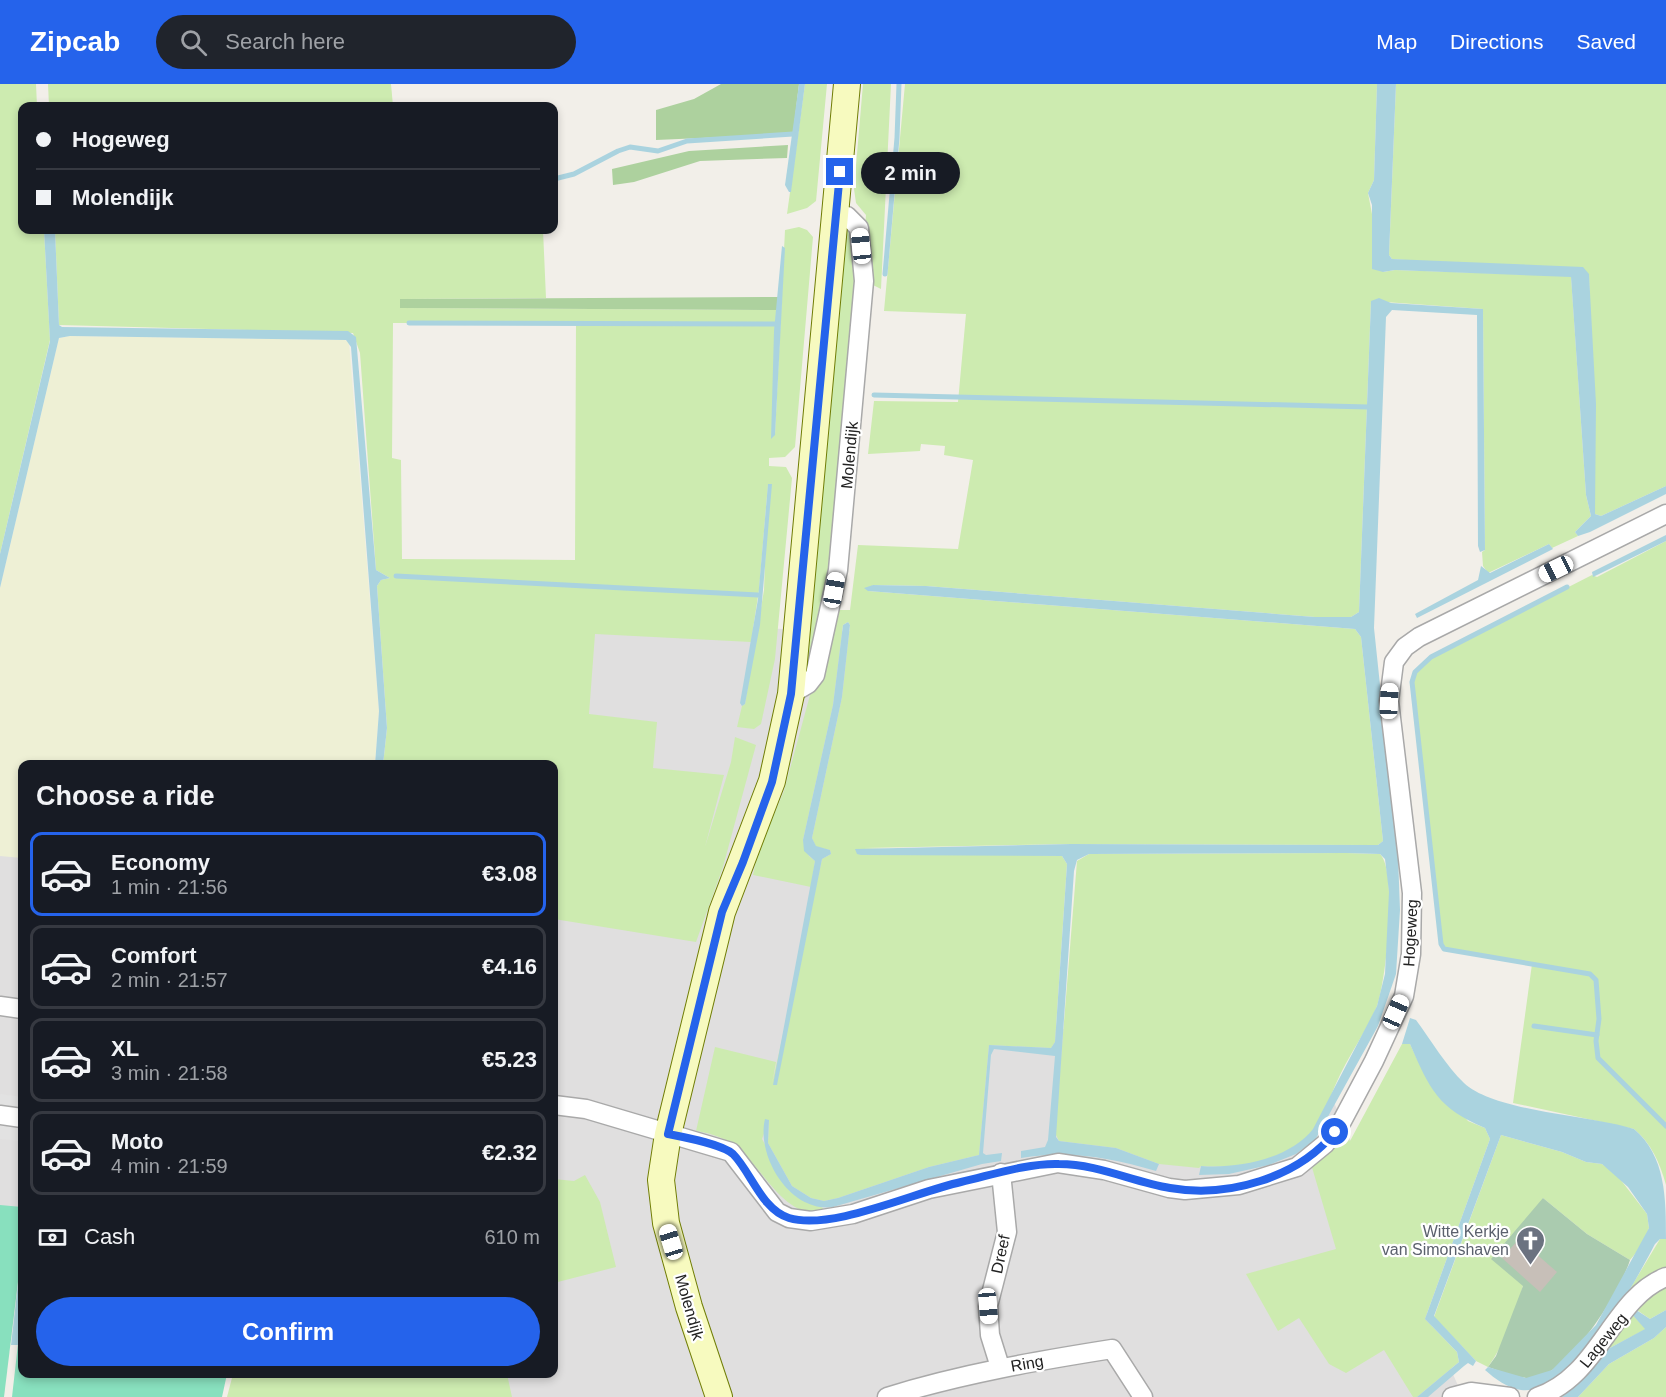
<!DOCTYPE html>
<meta charset="utf-8">
<style>
:root{--surface:#171b24;--page:#20242c;--text:#f1f3f6;--muted:#9ea1a6;--line:#363941;--accent:#2563eb}
body{margin:0;font-family:Arial,sans-serif;background:var(--page);color:var(--text);height:100vh;display:flex;flex-direction:column;font-size:22px;white-space:nowrap}
*{box-sizing:border-box;margin:0}
p{font-size:20px;color:var(--muted)}
.icon{flex:none;width:33px;height:33px;fill:none;stroke:currentColor;stroke-width:2;stroke-linecap:round;stroke-linejoin:round}
.map{position:relative;flex:1;overflow:hidden}
.sheet{position:absolute;left:18px;top:676px;width:540px;height:618px;display:flex;flex-direction:column;background:var(--surface);border-radius:12px;box-shadow:0 3px 9px #0003}
.sheet>*{flex:none}
.hud{position:absolute;left:18px;top:18px;width:540px;height:132px;border-radius:12px;box-shadow:0 3px 9px #0003;display:grid;align-content:center;height:132px;padding:0 18px;background:var(--surface)}
.end{position:absolute;width:27px;height:27px;margin:-14px;border:8px solid #2563eb;background:#fff;box-shadow:0 0 0 3px #fff}
.from{border-radius:50%}
.bubble{position:absolute;height:42px;border-radius:21px;background:var(--surface);box-shadow:0 3px 9px #0003;font-size:20px;font-weight:700;line-height:42px;text-align:center}
.car{position:absolute;width:18px;height:36px;margin:-18px -9px;border-radius:8px;box-shadow:0 0 4px 2px #0007;background:linear-gradient(#fff 24%,#345 0 40%,#fff 0 76%,#345 0 86%,#fff 0)}
.hud b{display:flex;align-items:center;gap:21px;height:57px;font-size:22px}
.hud b+b{border-top:2px solid var(--line)}
.hud i{width:15px;height:15px;background:var(--text)}
ul{padding:0;list-style:none}
li{display:flex;align-items:center;gap:18px;height:84px;margin:0 12px 9px;padding:0 6px;border:3px solid var(--line);border-radius:12px}
li div{flex:1}
li b{display:block;font-size:22px}
li em{font-style:normal;font-weight:700}
li.active{border-color:var(--accent)}
li>.icon{width:54px;height:54px;stroke-width:1.5}
h2{padding:0 18px;font-size:27px;line-height:72px}
.pay{display:flex;align-items:center;gap:15px;height:66px;padding:0 18px;font-size:22px}
.pay p{margin-inline-start:auto}
.primary-button{display:flex;gap:12px;margin-top:auto;padding:12px 18px}
.primary-button a{flex:1;height:69px;border-radius:36px;background:var(--accent);color:#fff;font-size:24px;font-weight:700;line-height:69px;text-align:center}
header{display:flex;align-items:center;gap:36px;box-sizing:border-box;height:84px;padding:0 30px;background:var(--accent);color:#fff}
header strong{font-size:28px}
nav{display:flex;gap:33px;margin-inline-start:auto;font-size:21px}
.search{width:420px;height:54px;background:var(--page);display:flex;align-items:center;gap:15px;box-sizing:border-box;padding:0 21px;border-radius:33px;color:var(--muted);font-size:22px}
.map>svg:first-child{display:block}
.residential{fill:#e0dfdf}
.farmland{fill:#eef0d5}
.grass{fill:#cdebb0;fill-rule:evenodd}
.forest{fill:#add19e}
.cemetery{fill:#aacbaf}
.pitch{fill:#88e0be}
.parking{fill:#e2e2e2}
.water{fill:#aad3df}
.lines{fill:none;stroke-linecap:round;stroke-linejoin:round}
.stream{stroke:#aad3df;stroke-width:5}
.building{fill:#c7bfb8}
.street-casing{stroke:#a9a9a9;stroke-width:21}
.secondary-casing{stroke:#707d05;stroke-width:28}
.street{stroke:#fff;stroke-width:18}
.secondary{stroke:#f7fabf;stroke-width:26}
.route{stroke:#2563eb;stroke-width:8}
.labels{text-anchor:middle;stroke-width:4.5;stroke-linejoin:round;paint-order:stroke}
.street-label{font-size:16px;fill:#222;stroke:#fff}
.worship-label{font-size:16px;fill:#5b616d;stroke:#fff;text-anchor:end}
</style>
<header>
<strong>Zipcab</strong>
<div class="search"><svg class="icon" aria-label="search" viewBox="0 0 24 24"><circle cx="10" cy="10" r="6"/><path d="M15 15l6 6"/></svg>Search here</div>
<nav><a>Map</a><a>Directions</a><a>Saved</a></nav>
</header>
<div class="map">
<svg width="1666" height="1313" viewBox="0 0 1666 1313">
<rect width="100%" height="100%" fill="#f2efe9"/>
<g class="residential">
<path d="M580 538 901 549 787 1058 969 943 1304 950 1463 1313H465L461 1290H554V824Z"/>
<path d="M0 762 22 764V1128L0 1125Z"/>
</g>
<path class="farmland" d="M70 252 345 256 349 258 379 627 375 681H22V774L0 772V504L59 254Z"/>
<g class="grass">
<path d="M0 0H36L37 22H22V146H44L50 256 0 470Z"/>
<path d="M48 0H391L393 22H49Z"/>
<path d="M805 0H827L816 117 807 124 787 130Z"/>
<path d="M863 0H891L881 205 867 198 864 154 866 131 856 119 854 105Z"/>
<path d="M905 0H1377L1374 96 1368 109 1383 188 1395 186 1571 192 1586 411 1591 432 1575 448 1578 452 1552 464 1549 460 1488 489 1483 482 1482 468 1485 466 1483 225 1371 217 1359 528 1351 533H1315L926 502 873 501 868 507 1355 545 1361 553 1383 757 1378 761 1071 760 864 764 1062 772 1067 780 1055 958 1051 964 989 961 979 1071 929 1083 838 1114 824 1117 811 1114 792 1102 768 1059 769 1036 762 1055 793 1109 823 1124V1130C779 1132 763 1080 731 1059 720 1052 708 1049 696 1047L715 963 776 978 772 1000 822 775 831 770 830 766 816 763 812 754 842 613 850 541 848 538 843 541 833 621 803 756 809 772 815 777 811 803 753 791 758 768 784 707 810 611 821 590 836 531 840 526H850L858 461 958 465 973 376 944 371 945 362 921 360 920 367 868 370 874 317 958 318 966 230 884 227Z"/>
<path d="M1396 0H1666V402L1601 432 1595 430 1589 190 1392 175 1389 171Z"/>
<path d="M799 143 807 146 813 153 795 363 785 373 769 374V382L786 383 792 394 775 575 761 640 754 645 737 643 742 622 745 620 764 506 768 400 759 506 751 558 595 550 589 630 657 638 653 684 724 691 705 763 731 678 735 653 756 661 723 783 696 858 554 835V681H383L387 644 377 502 381 496 390 494 376 486 360 269 353 249 59 241 55 146H543L546 214 401 215 400 224 777 226 775 351 785 146ZM393 239H576L575 476 402 475 401 376 392 374Z"/>
<path d="M848 143 852 145 857 168 833 479 810 591 804 589 843 146Z"/>
<path d="M1666 457V1101C1660 1079 1651 1059 1634 1045L1513 1019 1532 880 1444 865 1441 860 1411 606 1415 588 1431 573 1592 491 1597 493Z"/>
<path d="M1346 769 1380 770C1398 788 1386 897 1377 922 1368 944 1353 965 1342 987 1331 1008 1323 1038 1305 1055 1282 1077 1232 1085 1201 1082L1199 1084 1159 1080 1116 1064 1059 1057 1055 1049 1077 777 1089 770Z"/>
<path d="M1406 958 1410 960 1417 975 1468 1037 1485 1044 1490 1055 1425 1235 1457 1268 1459 1278 1417 1313H1413L1384 1266 1346 1289 1329 1280 1299 1234 1278 1247 1246 1190 1336 1165 1311 1080 1339 1049 1350 1057 1402 960Z"/>
<path d="M1501 1051 1562 1068 1586 1078 1602 1080 1617 1091 1647 1130 1649 1144 1640 1164 1630 1176 1587 1150 1543 1114C1531 1167 1520 1238 1488 1283L1476 1277 1434 1233Z"/>
<path d="M585 1091 600 1118 616 1183 554 1199V1095L574 1097Z"/>
<path d="M1660 1155H1666V1188L1625 1213Z"/>
<path d="M1666 1199V1226L1650 1235 1634 1224Z"/>
<path d="M1630 1228 1646 1245 1608 1265 1562 1313H1549Z"/>
<path d="M1666 1243V1313H1578L1609 1280 1654 1254Z"/>
<path d="M233 1290H507L512 1313H227Z"/>
</g>
<g class="forest">
<path d="M721 0H799L793 50 656 56V26L694 15Z"/>
<path d="M788 61 787 74 700 77 634 98 613 101 612 85 689 67Z"/>
<path d="M778 213 777 226 400 224V215Z"/>
</g>
<path class="cemetery" d="M1543 1114 1587 1150 1630 1176C1620 1208 1572 1284 1538 1293 1522 1297 1504 1288 1488 1283L1496 1272 1523 1202 1491 1175Z"/>
<g class="pitch">
<path d="M0 1121 22 1123V1165L4 1313H0Z"/>
<path d="M22 1224V1290H227L222 1313H12Z"/>
</g>
<path class="parking" d="M0 1010 22 1013V1057L0 1055Z"/>
<g class="water">
<path d="M799 0H805L791 108H789L785 101Z"/>
<path d="M1377 0H1396L1389 171 1392 175 1583 183 1589 190 1596 320 1595 430 1601 432 1666 402V410L1590 448 1578 452 1575 448 1591 432 1586 411 1571 193 1395 186 1383 188 1372 185V121L1368 109 1374 96Z"/>
<path d="M44 146H55L59 241 62 243 348 247 356 253 376 486 390 494 381 496 377 502 387 644 383 681H375L379 627 351 263 346 256 70 252 59 254 0 504V470L50 257Z"/>
<path d="M782 162 785 164 775 351 771 355 774 247Z"/>
<path d="M1379 214 1391 219 1483 225 1485 466 1480 468 1478 462 1477 231 1392 226 1386 233 1374 544 1398 772 1400 826 1396 890 1378 942 1315 1056 1296 1070 1269 1081 1229 1090 1199 1091 1201 1082C1237 1085 1290 1075 1313 1045L1377 922 1385 890 1389 808 1385 775 1380 770 1346 769 1089 770 1077 776 1074 787 1056 1053 1059 1057 1116 1064 1159 1080 1156 1087C1108 1073 1070 1066 1021 1074V1067L1045 1063 1048 1056 1055 972 994 965 991 971 983 1069 986 1071 1002 1069 1001 1077 982 1080 833 1123C790 1129 756 1072 765 1035L769 1036 768 1059 792 1102 811 1114 824 1117 838 1114 929 1083 979 1071 989 961 1051 964 1055 958 1067 780 1062 772 861 771 857 770 855 765 1071 760 1378 761 1383 757 1361 553 1355 545 868 507 864 504 873 501 926 502 1315 533H1351L1359 528 1371 217Z"/>
<path d="M768 400H772L760 541 745 620 742 622 740 619 758 515Z"/>
<path d="M1666 451V457L1593 493 1592 488Z"/>
<path d="M1549 460 1553 465 1417 534 1415 530 1478 496 1481 482 1490 489Z"/>
<path d="M848 538 850 541 842 613 812 754 816 762 830 766 831 770 822 775 777 1001H773L815 777 804 767 803 756 833 621 843 541Z"/>
<path d="M1410 934 1416 936C1431 956 1446 982 1464 999 1495 1028 1590 1031 1634 1045 1666 1072 1666 1115 1666 1155H1660L1655 1160C1634 1200 1574 1312 1521 1306 1508 1304 1495 1295 1485 1286L1488 1283 1526 1294 1552 1286 1596 1241 1649 1144 1647 1130 1628 1103 1602 1080 1586 1078 1562 1068 1501 1051 1434 1232 1476 1277 1473 1282 1468 1279 1464 1282 1428 1313H1417L1459 1278 1457 1268 1425 1235 1490 1055 1485 1044C1438 1024 1430 1006 1410 960H1402Z"/>
<path d="M22 1165V1224L18 1261H11Z"/>
<path d="M1633 1224 1650 1235 1666 1226V1243L1654 1254 1609 1280 1578 1313H1562L1608 1265 1645 1245 1630 1228Z"/>
</g>
<g class="lines">
<g class="stream">
<path d="M554 95 574 90 618 67 630 63 658 67 687 57 793 50"/>
<path d="M885 190 897 54 899 0"/>
<path d="M409 239 775 240"/>
<path d="M874 311 1368 323"/>
<path d="M396 492 758 511"/>
<path d="M1567 503 1431 573 1415 588 1412 598 1441 860 1444 865 1590 890 1596 896 1599 935 1596 957 1598 974 1666 1042"/>
<path d="M1534 942 1597 951"/>
</g>
</g>
<path class="building" d="M1519 1155 1557 1188 1540 1208 1502 1174Z"/>
<g class="lines">
<defs>
<g id="street">
<path d="M791 610 808 600 815 591 838 486 864 197 859 144 847 132 836 131"/>
<path d="M0 922 22 925"/>
<path d="M554 1021 586 1025 731 1068 777 1128 789 1134 811 1137 853 1130 929 1105 1058 1079 1104 1086 1169 1104 1185 1106 1239 1101 1297 1083 1325 1060 1341 1039 1374 977 1404 912 1411 870 1412 809 1389 617 1394 578 1405 563 1419 553 1666 430"/>
<path d="M0 1031 22 1034"/>
<path d="M1000 1283 990 1251 988 1222 1007 1148 1001 1089"/>
<path d="M887 1313C961 1290 1036 1277 1112 1265L1143 1313"/>
<path d="M1452 1313 1471 1308 1510 1313"/>
<path d="M1537 1313C1599 1293 1612 1214 1666 1193"/>
</g>
<path id="secondary" d="M719 1313 689 1223 666 1139 661 1096 668 1050 722 828 772 697 791 610 847 0"/>
</defs>
<use href="#street" class="street-casing"/>
<use href="#secondary" class="secondary-casing"/>
<use href="#street" class="street"/>
<use href="#secondary" class="secondary"/>
</g>
<g class="lines">
<path class="route" d="M840 88 791 610 772 698 743 778 722 828 668 1050C683 1053 722 1060 733 1070 751 1088 762 1126 789 1134 832 1147 915 1108 961 1098 992 1091 1027 1079 1059 1080 1098 1080 1133 1098 1170 1104 1228 1114 1298 1094 1335 1048"/>
</g>
<defs>
<symbol id="church-pin" viewBox="-11 -11 22 30"><path d="M0 17L-7.5 6A9.5 9.5 0 1 1 7.5 6Z" fill="#6b7280" stroke="#fff"/><path d="M-1.2-6h2.4v3.5h3.3v2.4h-3.3V6h-2.4V-.1h-3.3v-2.4h3.3Z" fill="#fff"/></symbol>
</defs>
<g fill-rule="evenodd">
<use href="#church-pin" x="1514" y="1140" width="33" height="45"/>
</g>
<g class="labels">
<g class="street-label">
<text transform="translate(849 371) rotate(-85)" y="6">Molendijk</text>
<text transform="translate(1410 849) rotate(-87)" y="6">Hogeweg</text>
<text transform="translate(1000 1170) rotate(-78)" y="6">Dreef</text>
<text transform="translate(690 1223) rotate(74)" y="6">Molendijk</text>
<text transform="translate(1603 1256) rotate(-51)" y="6">Lageweg</text>
<text transform="translate(1027 1279) rotate(-10)" y="6">Ring</text>
</g>
<g class="worship-label">
<text x="1509" y="1153">Witte Kerkje<tspan x="1509" dy="18">van Simonshaven</tspan></text>
</g>
</g>
</svg>
<i class="end from" style="left:1335px;top:1048px"></i>
<i class="end" style="left:840px;top:88px"></i>
<div class="bubble" style="left:861px;top:68px;width:99px">2 min</div>
<i class="car" style="left:861px;top:162px;rotate:354deg"></i>
<i class="car" style="left:1556px;top:485px;rotate:244deg"></i>
<i class="car" style="left:834px;top:506px;rotate:10deg"></i>
<i class="car" style="left:1389px;top:617px;rotate:3deg"></i>
<i class="car" style="left:1396px;top:928px;rotate:24deg"></i>
<i class="car" style="left:671px;top:1158px;rotate:343deg"></i>
<i class="car" style="left:988px;top:1222px;rotate:175deg"></i>
<div class="hud">
<b><i class="from"></i>Hogeweg</b>
<b><i></i>Molendijk</b>
</div>
<section class="sheet">
<h2>Choose a ride</h2>
<ul>
<li class="active"><svg class="icon" aria-label="car" viewBox="0 0 24 24"><path d="M5 17H2v-5l4-1 3-4h7l3 4 3 1v5h-3M9 17h6M6 11h13"/><circle cx="7" cy="17" r="2"/><circle cx="17" cy="17" r="2"/></svg><div><b>Economy</b><p>1 min · 21:56</p></div><em>€3.08</em></li>
<li><svg class="icon" aria-label="car" viewBox="0 0 24 24"><path d="M5 17H2v-5l4-1 3-4h7l3 4 3 1v5h-3M9 17h6M6 11h13"/><circle cx="7" cy="17" r="2"/><circle cx="17" cy="17" r="2"/></svg><div><b>Comfort</b><p>2 min · 21:57</p></div><em>€4.16</em></li>
<li><svg class="icon" aria-label="car" viewBox="0 0 24 24"><path d="M5 17H2v-5l4-1 3-4h7l3 4 3 1v5h-3M9 17h6M6 11h13"/><circle cx="7" cy="17" r="2"/><circle cx="17" cy="17" r="2"/></svg><div><b>XL</b><p>3 min · 21:58</p></div><em>€5.23</em></li>
<li><svg class="icon" aria-label="car" viewBox="0 0 24 24"><path d="M5 17H2v-5l4-1 3-4h7l3 4 3 1v5h-3M9 17h6M6 11h13"/><circle cx="7" cy="17" r="2"/><circle cx="17" cy="17" r="2"/></svg><div><b>Moto</b><p>4 min · 21:59</p></div><em>€2.32</em></li>
</ul>
<div class="pay"><svg class="icon" aria-label="cash" viewBox="0 0 24 24"><path d="M3 7h18v10H3z"/><circle cx="12" cy="12" r="2"/></svg>Cash<p>610 m</p></div>
<div class="primary-button"><a>Confirm</a></div>
</section>
</div>
